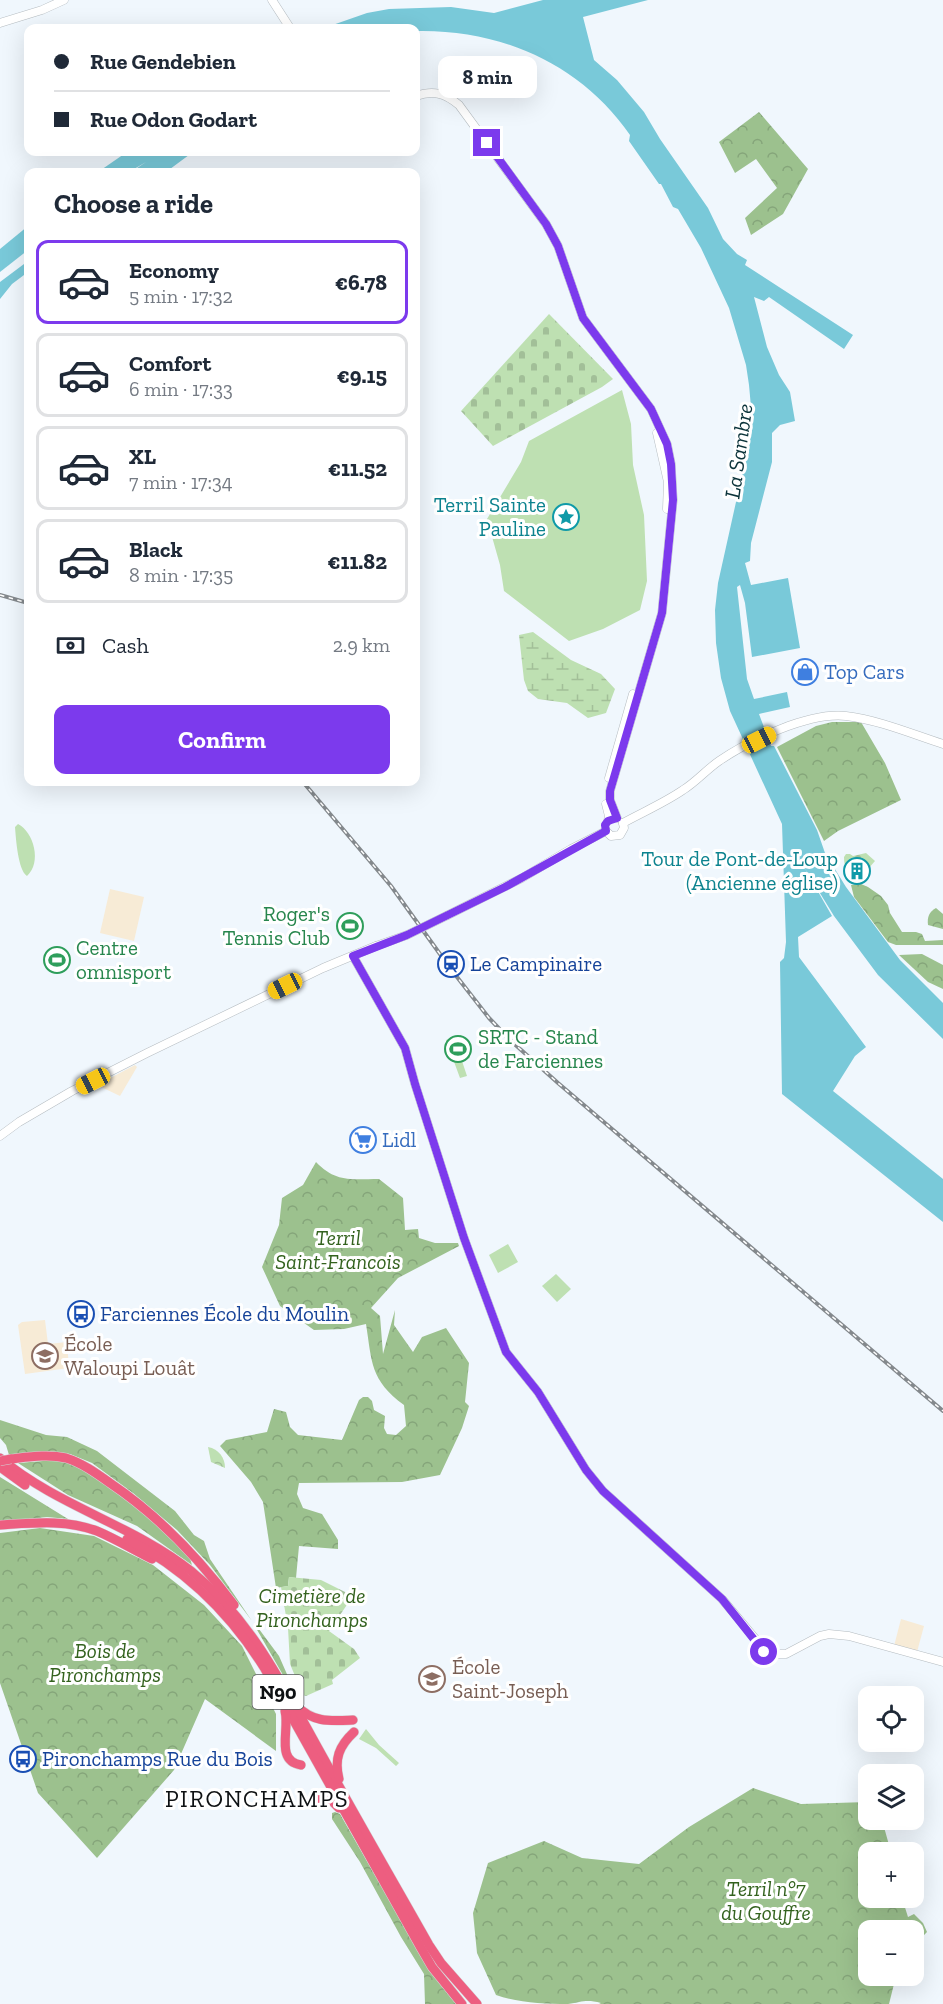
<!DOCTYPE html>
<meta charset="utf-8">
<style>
:root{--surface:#fff;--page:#f6f6f7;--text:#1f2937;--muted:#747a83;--line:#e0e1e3;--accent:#7c3aed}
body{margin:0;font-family:"Zilla Slab",serif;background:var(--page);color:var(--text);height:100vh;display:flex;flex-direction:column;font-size:22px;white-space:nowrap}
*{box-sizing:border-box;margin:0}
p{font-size:20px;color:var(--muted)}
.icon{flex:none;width:33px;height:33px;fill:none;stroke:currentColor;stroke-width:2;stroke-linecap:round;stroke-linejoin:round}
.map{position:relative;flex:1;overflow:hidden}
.drawer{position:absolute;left:24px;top:168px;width:396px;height:618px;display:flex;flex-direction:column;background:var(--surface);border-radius:12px;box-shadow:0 6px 24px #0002}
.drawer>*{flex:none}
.guide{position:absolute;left:24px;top:24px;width:396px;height:132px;border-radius:12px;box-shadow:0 6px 24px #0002;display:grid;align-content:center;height:132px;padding:0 30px;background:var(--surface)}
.tools{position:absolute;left:858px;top:1686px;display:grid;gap:12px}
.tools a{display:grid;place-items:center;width:66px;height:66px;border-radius:12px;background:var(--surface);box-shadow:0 6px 24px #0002;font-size:30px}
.end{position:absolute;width:27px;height:27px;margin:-14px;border:8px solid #7c3aed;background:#fff;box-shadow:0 0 0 3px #fff}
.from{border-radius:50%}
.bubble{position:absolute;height:42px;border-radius:12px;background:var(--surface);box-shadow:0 6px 24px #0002;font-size:20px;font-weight:700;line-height:42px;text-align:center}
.car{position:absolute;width:18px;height:36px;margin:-18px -9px;border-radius:8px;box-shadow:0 0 4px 2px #0007;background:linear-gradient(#f5c518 24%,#345 0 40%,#f5c518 0 76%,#345 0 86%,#f5c518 0)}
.guide b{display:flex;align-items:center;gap:21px;height:57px;font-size:22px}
.guide b+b{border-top:2px solid var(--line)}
.guide i{width:15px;height:15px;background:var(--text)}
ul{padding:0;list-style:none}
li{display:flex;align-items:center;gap:18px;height:84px;margin:0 12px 9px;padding:0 18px;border:3px solid var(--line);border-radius:12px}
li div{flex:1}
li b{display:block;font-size:22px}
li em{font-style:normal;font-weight:700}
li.current{border-color:var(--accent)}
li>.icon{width:54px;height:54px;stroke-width:1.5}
h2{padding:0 30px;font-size:27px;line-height:72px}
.pay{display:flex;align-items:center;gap:15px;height:66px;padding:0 30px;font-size:22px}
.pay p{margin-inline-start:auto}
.cta{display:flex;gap:12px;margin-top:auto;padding:12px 30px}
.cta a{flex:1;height:69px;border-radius:12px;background:var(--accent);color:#fff;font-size:24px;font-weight:700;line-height:69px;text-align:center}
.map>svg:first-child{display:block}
.education{fill:#f7ebd6}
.grass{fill:#bee0b2}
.forest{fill:url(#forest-crowns)}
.wetland{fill:url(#wetland-marsh)}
.cemetery{fill:url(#cemetery-stones)}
.park{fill:url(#park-crowns)}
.water{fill:#79c9d9}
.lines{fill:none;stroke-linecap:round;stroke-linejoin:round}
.secondary-casing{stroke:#b5bcc1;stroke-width:9}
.highway-casing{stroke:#d4d4d5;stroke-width:10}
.secondary{stroke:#fff;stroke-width:8}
.highway{stroke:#ed5e80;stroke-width:9}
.rail-casing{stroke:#84898d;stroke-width:4}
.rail{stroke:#fff;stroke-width:1.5;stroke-dasharray:4.5;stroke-linecap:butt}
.secondary-bridge-casing{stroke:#b5bcc1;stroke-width:9;stroke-linecap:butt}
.highway-bridge-casing{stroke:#d4d4d5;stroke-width:10;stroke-linecap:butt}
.secondary-bridge{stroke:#fff;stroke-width:8}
.highway-bridge{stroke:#ed5e80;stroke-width:9}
.route{stroke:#7c3aed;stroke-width:8}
.labels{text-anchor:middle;stroke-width:6;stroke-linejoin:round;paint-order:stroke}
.shield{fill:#fff;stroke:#56585a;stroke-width:1.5}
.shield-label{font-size:20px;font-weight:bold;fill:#0e1113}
.culture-label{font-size:21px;fill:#0d838f;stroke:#fff;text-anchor:end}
.shop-label{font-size:21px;fill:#366cbe;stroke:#fff;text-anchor:start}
.leisure-label{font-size:21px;fill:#27864d;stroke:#fff;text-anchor:start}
.transit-label{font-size:21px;fill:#164399;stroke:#fff;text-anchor:start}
.park-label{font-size:21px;font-style:italic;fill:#33621e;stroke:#fff}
.education-label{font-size:21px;fill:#785e54;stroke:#fff;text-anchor:start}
.water-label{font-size:22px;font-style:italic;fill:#0b333a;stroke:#fff}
.quarter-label{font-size:24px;letter-spacing:1.5px;fill:#0e1113;stroke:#fff}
</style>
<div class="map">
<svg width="943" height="2004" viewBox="0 0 943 2004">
<defs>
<pattern id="forest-crowns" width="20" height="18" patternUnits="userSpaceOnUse" patternTransform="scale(1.5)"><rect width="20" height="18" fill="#9cc18e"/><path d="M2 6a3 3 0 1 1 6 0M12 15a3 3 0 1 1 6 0" fill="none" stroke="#85a57a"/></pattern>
<pattern id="wetland-marsh" width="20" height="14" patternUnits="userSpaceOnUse" patternTransform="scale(1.5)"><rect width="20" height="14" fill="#bee0b2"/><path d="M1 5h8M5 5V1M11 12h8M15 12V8" fill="none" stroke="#a2bf98"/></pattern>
<pattern id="cemetery-stones" width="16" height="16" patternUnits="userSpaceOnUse" patternTransform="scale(1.5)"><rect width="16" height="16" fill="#bee0b2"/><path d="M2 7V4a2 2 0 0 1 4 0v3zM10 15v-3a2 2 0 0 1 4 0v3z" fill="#a2bf98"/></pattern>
<pattern id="park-crowns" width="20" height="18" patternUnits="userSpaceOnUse" patternTransform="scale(1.5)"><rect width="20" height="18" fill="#bee0b2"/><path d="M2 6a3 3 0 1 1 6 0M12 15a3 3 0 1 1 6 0" fill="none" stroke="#a2bf98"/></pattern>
</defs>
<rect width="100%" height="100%" fill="#f0f7fd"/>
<g class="education">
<path d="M110 889 144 897 134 941 100 933Z"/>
<path d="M135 1065 137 1067 120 1096 97 1085Z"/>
<path d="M45 1320 48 1344 67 1342 69 1368 25 1374 18 1325 22 1322Z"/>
<path d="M901 1619 924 1626 917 1652 894 1646Z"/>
</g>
<g class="grass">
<path d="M622 390 631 424 633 465 644 515 647 581 640 610 603 629 569 641 504 591 500 565 487 519 521 462 529 441Z"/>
<path d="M18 824C34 832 42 863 27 876 18 870 16 839 15 827Z"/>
<path d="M461 1035 470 1058 462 1061 467 1076 460 1078 446 1040Z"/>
<path d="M508 1244 518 1262 498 1273 489 1255Z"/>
<path d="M556 1274 571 1289 557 1302 542 1286Z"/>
<path d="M366 1729 379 1745 399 1763 396 1766 376 1748 359 1739Z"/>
</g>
<g class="forest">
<path d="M759 112 808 169 783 214 751 235 745 218 777 188 756 159 735 173 719 142Z"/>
<path d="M832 722H861L885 763 901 800 838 831 824 841 777 747 816 726Z"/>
<path d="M861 884 868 887 881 896 888 905 890 913 902 932H916L922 934 925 941 943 940V945H896L888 942 854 897 851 885Z"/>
<path d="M936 908 943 914V929L928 925C927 917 929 912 936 908Z"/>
<path d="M922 954 943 965V989L928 982 899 955Z"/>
<path d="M316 1162C336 1183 352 1179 379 1179L403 1198 405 1230 418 1229 419 1238 435 1243H458L459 1246 398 1278 371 1308 380 1316 383 1354 395 1310 394 1325 413 1352 422 1337 446 1328 469 1363 465 1402 469 1406 462 1428 440 1475 402 1482 299 1483 297 1494 303 1508 322 1514 338 1540V1549L299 1546 296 1578 289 1577 288 1586 276 1588 263 1502 251 1482 220 1446 226 1440 267 1432 274 1409 286 1412 290 1427 298 1435 342 1440 359 1400 363 1397H368L372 1401 374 1410 385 1416 384 1428 387 1434 396 1435 406 1426 404 1405C370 1380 372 1362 366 1324L344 1329 314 1330 280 1306 262 1267 279 1225 282 1198 303 1185Z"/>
<path d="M0 1420 46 1435 67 1437 97 1451 175 1511 194 1535 204 1541 210 1559 252 1621 210 1565 177 1530 133 1493 92 1463 70 1454 46 1451 9 1455 6 1445 0 1438Z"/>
<path d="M43 1461C49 1461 56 1460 62 1461 106 1473 156 1524 189 1555L192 1565 137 1526 68 1495 18 1463Z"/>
<path d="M0 1477 68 1519 47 1517 0 1522Z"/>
<path d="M40 1528 94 1536 153 1565 204 1605 242 1646 276 1714V1751L205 1699 174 1770 97 1858 38 1793 0 1683V1533Z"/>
<path d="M256 1628 259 1629 279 1656 297 1697 303 1704 299 1703Z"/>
<path d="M753 1788 801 1804 868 1802V1820H882L891 1852H868V1898H902L908 1917 914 1914 923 1923 927 1932 914 1945V1930H868V1976H896L889 2004H599L601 2003C586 1999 582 2002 568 2004 543 2004 519 2003 496 1995L477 1953 473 1913 488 1863 544 1841 582 1858 639 1864 689 1827Z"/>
<path d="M335 1812 340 1814 430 1971 456 2004H425L424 1974 401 1937 360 1862 332 1819V1813Z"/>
</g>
<path class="wetland" d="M533 632 571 660 601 674 615 689 606 713 588 718 567 703 538 699 528 691 524 680 519 635Z"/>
<g class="cemetery">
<path d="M549 314 613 379 602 387 493 446 461 411Z"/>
<path d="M866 853 875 861 861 877 855 878C847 872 844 868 844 857L846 854H850L853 856Z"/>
<path d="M289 1577 321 1580 353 1596 329 1631 354 1649 360 1658 332 1680 333 1684 306 1696 303 1695 290 1664 288 1628 281 1587 288 1586Z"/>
</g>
<path class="park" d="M208 1447C219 1449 225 1458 225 1468L211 1462Z"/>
<g class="water">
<path d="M543 0H648L583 17 594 60 617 80 644 112 660 139 708 208 723 239 737 254 747 260 745 265 853 335 844 349 769 297 764 301 754 297 767 347 779 375 790 392 795 421 780 425 772 433V462L751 543 750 561 745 563 751 585 788 578 800 648 752 657 745 603 740 585 737 587 747 679 754 699 787 692 790 707 759 714 771 746H774L817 830 825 853 846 887 900 960 943 1003V1039L878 975 834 916 804 867 832 916 798 937 799 957 866 1047 855 1056 833 1091 943 1179V1222L782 1094 780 962 784 958 786 942 782 824 730 711 721 678 716 643 715 610 718 583 746 457 751 407 749 385 746 365 729 308 701 248 678 209 673 207 661 184H659L629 141 630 135C581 64 501 29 416 31V28H324L367 13 389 9 451 7 494 13Z"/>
<path d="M127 152H193L166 172H131L146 162 129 172H98Z"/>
<path d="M28 226V250L0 272V249Z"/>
<path d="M28 261V272L12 284 0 299V282Z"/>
</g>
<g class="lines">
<defs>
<g id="secondary">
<path d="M272 0 290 28"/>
<path d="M0 23 42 10 64 0"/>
<path d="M416 96C433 90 445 93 459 105L546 224 558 246 583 318 651 409 667 444 671 464 673 500 662 613 610 791V800L617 818"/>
<path d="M657 433 668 482 667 509"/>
<path d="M609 778 633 694"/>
<path d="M606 804 609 816 608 821"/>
<path d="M623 823C643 812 664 803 683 790 696 782 706 770 719 761 750 740 809 712 846 716 879 720 912 734 943 744"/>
<path d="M606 831 611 836 620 835 624 828 623 823"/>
<path d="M448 915 522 878 571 849 606 831"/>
<path d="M353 956 405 1048 415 1084 464 1238 506 1352 538 1392 586 1470 603 1491 722 1599 768 1654H786L820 1636 829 1634 849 1636 943 1662"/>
<path d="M0 1136 19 1122 72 1091 147 1053 323 968 376 946"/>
</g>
<g id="highway">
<path d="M0 1458C57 1506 133 1525 191 1571 254 1622 285 1690 324 1759 358 1821 394 1883 429 1945L441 1963 477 2004"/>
<path d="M11 1459C29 1457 48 1454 66 1458 82 1463 96 1473 110 1483 159 1516 198 1557 234 1605"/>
<path d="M0 1467 25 1485"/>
<path d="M0 1525C32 1523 66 1519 97 1531 116 1539 134 1550 152 1559"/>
<path d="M127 1539C185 1569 231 1614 265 1669L421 1948 432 1967 462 2004"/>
<path d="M297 1706C313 1723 331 1721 353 1720"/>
<path d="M285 1711C290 1730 275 1761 301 1765"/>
<path d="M339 1779C334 1759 339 1746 354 1732"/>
<path d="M318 1799 332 1801 339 1808"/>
</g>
</defs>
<use href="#secondary" class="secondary-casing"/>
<use href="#highway" class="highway-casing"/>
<use href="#secondary" class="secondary"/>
<use href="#highway" class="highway"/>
<defs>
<g id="rail">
<path d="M0 595 28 603"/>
<path d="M303 782 391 886 450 968 489 1018 510 1040 558 1083 943 1411"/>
</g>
</defs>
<use href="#rail" class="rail-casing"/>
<use href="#rail" class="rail"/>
<defs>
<path id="secondary-bridge" d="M376 946 407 935 448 915"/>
<path id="highway-bridge" d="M0 1461 11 1459"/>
</defs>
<use href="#secondary-bridge" class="secondary-bridge-casing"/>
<use href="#highway-bridge" class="highway-bridge-casing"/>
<use href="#secondary-bridge" class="secondary-bridge"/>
<use href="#highway-bridge" class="highway-bridge"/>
</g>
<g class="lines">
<path class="route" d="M487 143 546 224 558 246 583 318 651 409 667 444 671 464 673 500 662 613 610 791V800L617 818 608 821 605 825 606 831 505 887 407 935 353 956 405 1048 415 1084 464 1238 506 1352 538 1392 586 1470 603 1491 722 1599 764 1652"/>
</g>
<defs>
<symbol id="sight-ring" viewBox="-11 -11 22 22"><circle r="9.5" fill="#fff" stroke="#0f9aa8" stroke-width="1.5"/><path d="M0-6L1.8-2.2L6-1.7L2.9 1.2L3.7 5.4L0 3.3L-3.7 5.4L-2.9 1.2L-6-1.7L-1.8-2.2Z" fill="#0f9aa8"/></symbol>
<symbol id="shop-ring" viewBox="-11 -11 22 22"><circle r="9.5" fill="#fff" stroke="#3f7fe0" stroke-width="1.5"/><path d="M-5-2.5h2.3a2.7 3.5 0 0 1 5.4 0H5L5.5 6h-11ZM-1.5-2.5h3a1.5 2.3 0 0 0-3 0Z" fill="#3f7fe0"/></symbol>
<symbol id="building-ring" viewBox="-11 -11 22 22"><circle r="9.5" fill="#fff" stroke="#0f9aa8" stroke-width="1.5"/><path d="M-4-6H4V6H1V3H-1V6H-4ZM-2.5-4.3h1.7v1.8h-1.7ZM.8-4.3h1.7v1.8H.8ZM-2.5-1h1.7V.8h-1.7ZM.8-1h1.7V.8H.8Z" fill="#0f9aa8"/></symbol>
<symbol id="stadium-ring" viewBox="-11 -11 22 22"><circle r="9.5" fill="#fff" stroke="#2e9e5b" stroke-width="1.5"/><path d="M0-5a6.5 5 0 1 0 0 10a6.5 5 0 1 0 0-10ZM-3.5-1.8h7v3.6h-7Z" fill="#2e9e5b"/></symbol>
<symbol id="station-ring" viewBox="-11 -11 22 22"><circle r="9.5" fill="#fff" stroke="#1a4fb4" stroke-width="1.5"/><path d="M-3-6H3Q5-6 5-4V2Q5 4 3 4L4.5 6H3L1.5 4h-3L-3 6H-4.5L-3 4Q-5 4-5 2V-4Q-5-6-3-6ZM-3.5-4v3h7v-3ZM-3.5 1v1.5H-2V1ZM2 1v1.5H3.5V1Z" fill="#1a4fb4"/></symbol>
<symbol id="supermarket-ring" viewBox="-11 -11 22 22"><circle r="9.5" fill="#fff" stroke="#3f7fe0" stroke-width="1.5"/><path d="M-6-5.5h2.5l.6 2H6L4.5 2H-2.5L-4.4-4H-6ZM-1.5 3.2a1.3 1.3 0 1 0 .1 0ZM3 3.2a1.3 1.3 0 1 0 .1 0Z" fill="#3f7fe0"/></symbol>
<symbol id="bus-ring" viewBox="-11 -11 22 22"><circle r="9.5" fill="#fff" stroke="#1a4fb4" stroke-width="1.5"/><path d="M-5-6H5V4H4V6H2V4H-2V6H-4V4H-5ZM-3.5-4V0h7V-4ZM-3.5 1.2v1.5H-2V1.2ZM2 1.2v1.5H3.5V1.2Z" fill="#1a4fb4"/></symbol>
<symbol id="school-ring" viewBox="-11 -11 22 22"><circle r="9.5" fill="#fff" stroke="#8d6e63" stroke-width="1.5"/><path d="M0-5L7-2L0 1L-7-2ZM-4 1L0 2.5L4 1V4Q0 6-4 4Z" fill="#8d6e63"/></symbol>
</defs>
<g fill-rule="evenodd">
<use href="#sight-ring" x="551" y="502" width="30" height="30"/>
<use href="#shop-ring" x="790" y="657" width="30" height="30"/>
<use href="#building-ring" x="842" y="856" width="30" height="30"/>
<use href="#stadium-ring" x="335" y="911" width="30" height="30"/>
<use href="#stadium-ring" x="42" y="945" width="30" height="30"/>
<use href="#station-ring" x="436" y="949" width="30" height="30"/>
<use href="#stadium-ring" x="443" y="1034" width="30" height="30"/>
<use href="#supermarket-ring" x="348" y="1125" width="30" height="30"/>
<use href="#bus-ring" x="66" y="1299" width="30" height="30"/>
<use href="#school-ring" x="30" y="1341" width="30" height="30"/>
<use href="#school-ring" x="417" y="1664" width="30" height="30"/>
<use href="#bus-ring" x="8" y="1744" width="30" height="30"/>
</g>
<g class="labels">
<rect class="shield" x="252.5" y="1675" width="51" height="34" rx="4.5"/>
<g class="shield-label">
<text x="278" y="1699">N90</text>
</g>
<g class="culture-label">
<text x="546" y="512">Terril Sainte<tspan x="546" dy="24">Pauline</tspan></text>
<text x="838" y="866">Tour de Pont-de-Loup<tspan x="838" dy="24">(Ancienne église)</tspan></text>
</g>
<g class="shop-label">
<text x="824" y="679">Top Cars</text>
<text x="382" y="1147">Lidl</text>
</g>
<g class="leisure-label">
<text x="330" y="921" text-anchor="end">Roger's<tspan x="330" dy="24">Tennis Club</tspan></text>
<text x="76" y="955">Centre<tspan x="76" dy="24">omnisport</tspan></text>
<text x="478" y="1044">SRTC - Stand<tspan x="478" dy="24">de Farciennes</tspan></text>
</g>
<g class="transit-label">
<text x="470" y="971">Le Campinaire</text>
<text x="100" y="1321">Farciennes École du Moulin</text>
<text x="42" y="1766">Pironchamps Rue du Bois</text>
</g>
<g class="park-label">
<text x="338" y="1245">Terril<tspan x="338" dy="24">Saint-Francois</tspan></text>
<text x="312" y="1603">Cimetière de<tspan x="312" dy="24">Pironchamps</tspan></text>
<text x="105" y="1658">Bois de<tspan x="105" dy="24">Pironchamps</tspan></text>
<text x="766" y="1896">Terril n°7<tspan x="766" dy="24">du Gouffre</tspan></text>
</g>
<g class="education-label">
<text x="64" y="1351">École<tspan x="64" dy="24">Waloupi Louât</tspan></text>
<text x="452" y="1674">École<tspan x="452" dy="24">Saint-Joseph</tspan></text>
</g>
<g class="water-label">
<text transform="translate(738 451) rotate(-82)" y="8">La Sambre</text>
</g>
<g class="quarter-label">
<text x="257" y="1807">PIRONCHAMPS</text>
</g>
</g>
</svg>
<div class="tools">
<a><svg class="icon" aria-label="locate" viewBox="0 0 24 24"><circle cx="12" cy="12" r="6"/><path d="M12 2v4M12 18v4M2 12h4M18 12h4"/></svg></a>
<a><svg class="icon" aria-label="layers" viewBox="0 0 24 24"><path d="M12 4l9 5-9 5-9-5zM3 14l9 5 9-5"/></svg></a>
<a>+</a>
<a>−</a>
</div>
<i class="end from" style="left:764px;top:1652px"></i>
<i class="end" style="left:487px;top:143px"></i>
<div class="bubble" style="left:438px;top:56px;width:99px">8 min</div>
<i class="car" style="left:759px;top:740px;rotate:63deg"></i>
<i class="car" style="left:285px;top:986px;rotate:244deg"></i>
<i class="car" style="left:93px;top:1081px;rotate:243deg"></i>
<div class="guide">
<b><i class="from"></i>Rue Gendebien</b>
<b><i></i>Rue Odon Godart</b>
</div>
<section class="drawer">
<h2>Choose a ride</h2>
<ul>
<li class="current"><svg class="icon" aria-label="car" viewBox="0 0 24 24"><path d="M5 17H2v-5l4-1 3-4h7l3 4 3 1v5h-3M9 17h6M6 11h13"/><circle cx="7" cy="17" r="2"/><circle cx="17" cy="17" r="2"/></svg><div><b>Economy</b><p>5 min · 17:32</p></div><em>€6.78</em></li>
<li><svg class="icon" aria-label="car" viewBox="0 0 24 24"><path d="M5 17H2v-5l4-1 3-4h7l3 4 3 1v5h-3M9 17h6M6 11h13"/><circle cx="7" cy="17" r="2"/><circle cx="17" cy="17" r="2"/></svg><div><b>Comfort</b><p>6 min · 17:33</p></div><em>€9.15</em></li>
<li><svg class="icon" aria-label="car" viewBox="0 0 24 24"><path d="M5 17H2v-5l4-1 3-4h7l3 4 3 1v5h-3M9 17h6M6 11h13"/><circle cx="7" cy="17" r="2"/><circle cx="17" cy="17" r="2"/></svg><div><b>XL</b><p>7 min · 17:34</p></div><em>€11.52</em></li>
<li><svg class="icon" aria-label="car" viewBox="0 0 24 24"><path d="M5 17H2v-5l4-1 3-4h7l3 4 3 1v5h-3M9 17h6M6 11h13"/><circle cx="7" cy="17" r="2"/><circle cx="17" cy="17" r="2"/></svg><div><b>Black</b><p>8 min · 17:35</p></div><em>€11.82</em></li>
</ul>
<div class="pay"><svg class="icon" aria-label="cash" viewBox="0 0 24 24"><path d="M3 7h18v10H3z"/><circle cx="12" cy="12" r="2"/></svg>Cash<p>2.9 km</p></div>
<div class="cta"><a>Confirm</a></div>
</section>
</div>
